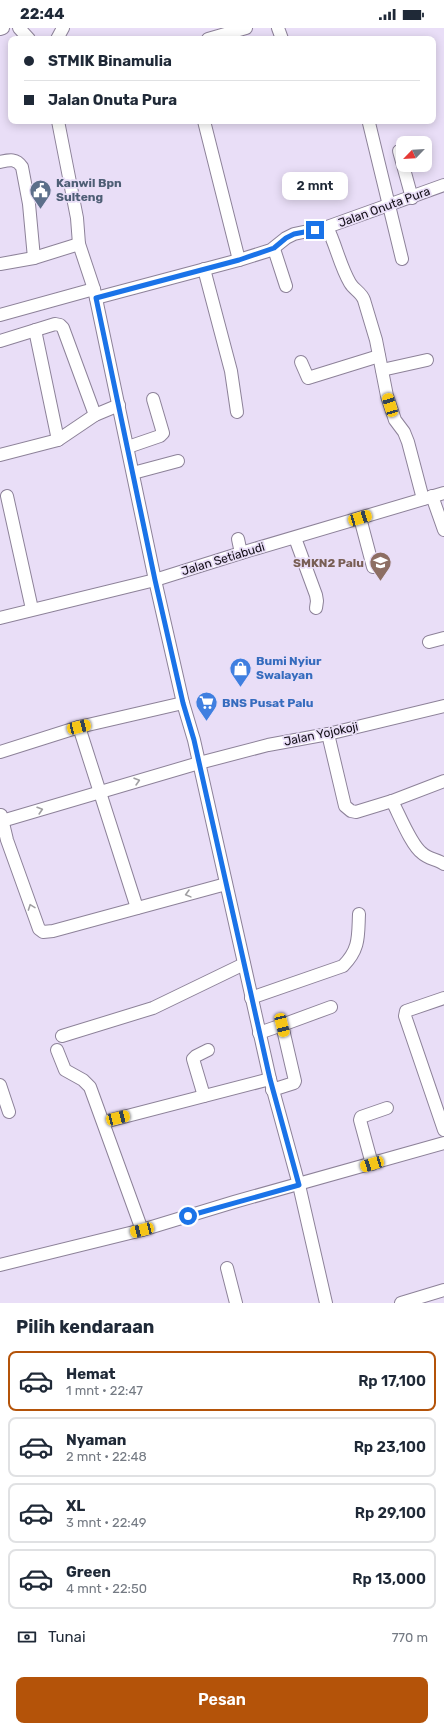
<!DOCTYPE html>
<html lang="id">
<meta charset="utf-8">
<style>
:root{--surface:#fff;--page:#f6f6f7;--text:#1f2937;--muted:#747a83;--line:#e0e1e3;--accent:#b45309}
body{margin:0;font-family:Rubik,sans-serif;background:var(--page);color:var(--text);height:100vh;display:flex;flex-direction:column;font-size:15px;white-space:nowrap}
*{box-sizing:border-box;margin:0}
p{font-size:13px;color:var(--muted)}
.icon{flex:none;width:22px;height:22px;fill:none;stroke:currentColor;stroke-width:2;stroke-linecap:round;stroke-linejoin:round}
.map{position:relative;height:1275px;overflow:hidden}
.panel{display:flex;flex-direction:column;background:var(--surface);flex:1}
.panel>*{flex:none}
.top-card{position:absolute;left:8px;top:8px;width:428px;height:88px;border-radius:8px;box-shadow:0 2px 10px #0003;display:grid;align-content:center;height:88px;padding:0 16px;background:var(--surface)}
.needle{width:26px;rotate:245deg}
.buttons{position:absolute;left:396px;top:108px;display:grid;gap:8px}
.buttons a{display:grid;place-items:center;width:36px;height:36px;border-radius:8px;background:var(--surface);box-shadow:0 2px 10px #0003;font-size:20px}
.end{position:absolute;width:18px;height:18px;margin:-9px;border:5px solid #1a73e8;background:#fff;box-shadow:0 0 0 2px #fff}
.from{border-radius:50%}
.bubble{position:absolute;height:28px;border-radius:8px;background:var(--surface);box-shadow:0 2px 10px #0003;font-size:13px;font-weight:600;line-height:28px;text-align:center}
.car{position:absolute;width:12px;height:24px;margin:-12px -6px;border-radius:5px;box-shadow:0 0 3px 1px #0007;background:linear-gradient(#f5c518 24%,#345 0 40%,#f5c518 0 76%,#345 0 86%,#f5c518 0)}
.top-card b{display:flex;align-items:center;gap:14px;height:38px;font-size:15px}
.top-card b+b{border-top:1px solid var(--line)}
.top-card i{width:10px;height:10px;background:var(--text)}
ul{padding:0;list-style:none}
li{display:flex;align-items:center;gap:12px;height:60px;margin:0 8px 6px;padding:0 8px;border:2px solid var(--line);border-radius:8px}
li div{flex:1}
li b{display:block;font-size:15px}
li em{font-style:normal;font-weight:600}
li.current{border-color:var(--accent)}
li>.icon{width:36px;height:36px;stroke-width:1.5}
h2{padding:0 16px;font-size:18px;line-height:48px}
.pay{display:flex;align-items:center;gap:10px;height:44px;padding:0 16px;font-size:15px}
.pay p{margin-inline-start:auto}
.action{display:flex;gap:8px;margin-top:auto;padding:8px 16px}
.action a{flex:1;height:46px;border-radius:8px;background:var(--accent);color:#fff;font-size:16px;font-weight:600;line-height:46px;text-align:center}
.status{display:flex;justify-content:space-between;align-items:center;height:28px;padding:0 20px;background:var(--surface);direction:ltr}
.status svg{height:11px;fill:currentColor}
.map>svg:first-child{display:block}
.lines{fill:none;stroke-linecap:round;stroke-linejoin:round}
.minor-casing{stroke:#8d8299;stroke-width:14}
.minor{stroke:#fff;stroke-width:12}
.oneway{stroke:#a09fa2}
.route{stroke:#1a73e8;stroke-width:5}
.labels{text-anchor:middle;stroke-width:3.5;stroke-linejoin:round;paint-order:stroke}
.service-label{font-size:12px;font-weight:bold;fill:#4e5e75;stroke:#e9def7;text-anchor:start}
.street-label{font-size:12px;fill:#120e16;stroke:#e9def7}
.education-label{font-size:12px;font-weight:bold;fill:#785e54;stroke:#e9def7;text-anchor:end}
.shop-label{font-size:12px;font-weight:bold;fill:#366cbe;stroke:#e9def7;text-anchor:start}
</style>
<div class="status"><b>22:44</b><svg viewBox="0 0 49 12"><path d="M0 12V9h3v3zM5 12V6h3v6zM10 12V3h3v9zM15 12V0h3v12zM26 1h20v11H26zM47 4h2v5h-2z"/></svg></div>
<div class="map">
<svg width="444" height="1275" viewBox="0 0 444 1275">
<rect width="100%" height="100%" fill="#e9def7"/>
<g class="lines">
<defs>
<g id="minor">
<path d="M19 0 29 11"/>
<path d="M278 0 282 11"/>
<path d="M0 1 3 0"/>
<path d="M57 11 63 0"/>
<path d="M208 11 246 0"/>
<path d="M58 93 77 190 79 216 94 261 155 552 183 675 194 712 270 1051 299 1157 326 1275"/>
<path d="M204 93 239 232"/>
<path d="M369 95 402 231"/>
<path d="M399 123 412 170"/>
<path d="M0 134C9 132 16 130 22 139L29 176 34 230"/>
<path d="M327 199C336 217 340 238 350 255 354 262 361 264 364 272L376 312 387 368 395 392 404 404 408 414 423 471"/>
<path d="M274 221 286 258"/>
<path d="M0 236 34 230 79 216"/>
<path d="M204 241 231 343 237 384"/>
<path d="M96 270 239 232 271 222 286 210 294 206 327 199 444 157"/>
<path d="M0 287 94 261"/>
<path d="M35 302 58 412"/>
<path d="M0 313 55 296 60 297 63 300 95 387"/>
<path d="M301 334 308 350 379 328"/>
<path d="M382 342 427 332"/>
<path d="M128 419 160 408 163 405 153 371"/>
<path d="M0 427 58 412 95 387 119 377"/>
<path d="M133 445 178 433"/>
<path d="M7 468 32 581"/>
<path d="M432 468 444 502"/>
<path d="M360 490 373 539"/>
<path d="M295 510 316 567 317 573 316 580"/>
<path d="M238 511 241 525"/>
<path d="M0 590 155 552 241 525 444 465"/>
<path d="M429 614 444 610"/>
<path d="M328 706 345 778 351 783 356 784 392 773 444 753"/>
<path d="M0 724 79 699"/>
<path d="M392 773C399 786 411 817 422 825 428 831 437 831 444 836"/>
<path d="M1 787 7 812 39 901 43 904 53 903 226 856"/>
<path d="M2 793 199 735 268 717 328 706 444 678"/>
<path d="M137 880 79 699 183 675"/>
<path d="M251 970 343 938C360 921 358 908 359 886"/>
<path d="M444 970 406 983 405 988 444 1102"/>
<path d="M259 1005 282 997"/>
<path d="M62 1008 153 980 244 936"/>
<path d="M57 1022 65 1042 83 1052 90 1059 142 1202"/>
<path d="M0 1057 9 1084"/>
<path d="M272 1062 294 1055 295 1053 282 997 331 979"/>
<path d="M204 1068 193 1031 196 1028 208 1022"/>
<path d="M104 1094 270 1051"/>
<path d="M372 1136 360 1092 361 1089 387 1080"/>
<path d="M0 1237 142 1202 234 1174 444 1115"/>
<path d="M227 1240 236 1275"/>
<path d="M401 1275 444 1262"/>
</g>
</defs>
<use href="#minor" class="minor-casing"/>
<use href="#minor" class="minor"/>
</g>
<defs><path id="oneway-chevron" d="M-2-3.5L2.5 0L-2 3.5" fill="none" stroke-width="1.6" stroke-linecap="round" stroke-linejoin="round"/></defs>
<g class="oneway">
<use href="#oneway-chevron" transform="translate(137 753) rotate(-16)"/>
<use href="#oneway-chevron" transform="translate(40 782) rotate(-17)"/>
<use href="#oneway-chevron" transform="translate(188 866) rotate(165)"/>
<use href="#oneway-chevron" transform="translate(31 879) rotate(-110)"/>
</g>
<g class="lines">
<path class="route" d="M188 1188 299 1157 270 1051 194 712 183 675 155 552 96 270 239 232 274 220 286 210 294 206 315 202"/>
</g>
<defs>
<symbol id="civic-pin" viewBox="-11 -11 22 30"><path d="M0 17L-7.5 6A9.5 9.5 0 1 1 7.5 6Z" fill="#5c6f8a" stroke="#e9def7"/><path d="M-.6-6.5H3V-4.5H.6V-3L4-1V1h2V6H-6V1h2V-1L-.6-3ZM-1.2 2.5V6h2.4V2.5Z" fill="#fff"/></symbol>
<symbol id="school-pin" viewBox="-11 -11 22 30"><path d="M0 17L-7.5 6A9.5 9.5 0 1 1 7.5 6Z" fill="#8d6e63" stroke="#e9def7"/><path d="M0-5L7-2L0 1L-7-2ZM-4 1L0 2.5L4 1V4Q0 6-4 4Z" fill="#fff"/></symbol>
<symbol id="shop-pin" viewBox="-11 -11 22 30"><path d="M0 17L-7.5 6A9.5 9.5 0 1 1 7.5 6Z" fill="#3f7fe0" stroke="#e9def7"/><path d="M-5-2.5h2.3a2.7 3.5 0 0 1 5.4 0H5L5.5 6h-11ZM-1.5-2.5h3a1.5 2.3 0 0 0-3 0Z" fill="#fff"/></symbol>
<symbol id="supermarket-pin" viewBox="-11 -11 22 30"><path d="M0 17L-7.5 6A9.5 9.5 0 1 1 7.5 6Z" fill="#3f7fe0" stroke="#e9def7"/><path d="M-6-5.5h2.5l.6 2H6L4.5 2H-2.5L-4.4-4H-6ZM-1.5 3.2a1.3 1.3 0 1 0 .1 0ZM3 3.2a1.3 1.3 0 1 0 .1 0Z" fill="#fff"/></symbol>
</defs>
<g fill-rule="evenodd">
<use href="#civic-pin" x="28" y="150" width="25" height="34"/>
<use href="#school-pin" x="368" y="522" width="25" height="34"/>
<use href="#shop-pin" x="228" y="628" width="25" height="34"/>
<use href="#supermarket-pin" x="194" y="662" width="25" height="34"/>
</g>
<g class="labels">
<g class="service-label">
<text x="56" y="159">Kanwil Bpn<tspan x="56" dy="14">Sulteng</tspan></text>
</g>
<g class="street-label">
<text transform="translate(384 179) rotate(-20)" y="4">Jalan Onuta Pura</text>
<text transform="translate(223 531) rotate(-17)" y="4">Jalan Setiabudi</text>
<text transform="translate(321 706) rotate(-12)" y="4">Jalan Yojokoji</text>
</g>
<g class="education-label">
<text x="364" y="539">SMKN2 Palu</text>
</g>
<g class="shop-label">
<text x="256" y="637">Bumi Nyiur<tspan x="256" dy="14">Swalayan</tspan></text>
<text x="222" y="679">BNS Pusat Palu</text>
</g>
</g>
</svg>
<div class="buttons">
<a><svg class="needle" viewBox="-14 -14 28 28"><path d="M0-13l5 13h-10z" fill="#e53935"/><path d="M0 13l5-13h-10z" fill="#747a83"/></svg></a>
</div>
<i class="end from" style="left:188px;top:1188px"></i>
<i class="end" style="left:315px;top:202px"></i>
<div class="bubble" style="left:282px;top:144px;width:66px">2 mnt</div>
<i class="car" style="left:390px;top:377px;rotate:343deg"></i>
<i class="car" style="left:360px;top:490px;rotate:73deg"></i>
<i class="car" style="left:79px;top:699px;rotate:77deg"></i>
<i class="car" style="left:282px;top:997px;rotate:166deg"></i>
<i class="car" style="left:118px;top:1090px;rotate:76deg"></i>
<i class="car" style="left:372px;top:1136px;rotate:253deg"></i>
<i class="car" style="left:142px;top:1202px;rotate:256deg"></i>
<div class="top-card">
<b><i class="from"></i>STMIK Binamulia</b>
<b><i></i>Jalan Onuta Pura</b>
</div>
</div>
<section class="panel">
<h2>Pilih kendaraan</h2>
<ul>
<li class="current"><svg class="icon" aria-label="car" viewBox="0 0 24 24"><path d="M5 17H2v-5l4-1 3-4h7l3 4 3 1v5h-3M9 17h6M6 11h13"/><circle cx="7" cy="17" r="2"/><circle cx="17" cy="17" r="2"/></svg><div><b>Hemat</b><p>1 mnt · 22:47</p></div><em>Rp 17,100</em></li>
<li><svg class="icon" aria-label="car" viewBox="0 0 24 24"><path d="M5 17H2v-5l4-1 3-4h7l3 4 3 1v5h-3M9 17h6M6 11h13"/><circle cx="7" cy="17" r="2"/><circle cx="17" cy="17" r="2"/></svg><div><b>Nyaman</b><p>2 mnt · 22:48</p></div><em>Rp 23,100</em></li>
<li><svg class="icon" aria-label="car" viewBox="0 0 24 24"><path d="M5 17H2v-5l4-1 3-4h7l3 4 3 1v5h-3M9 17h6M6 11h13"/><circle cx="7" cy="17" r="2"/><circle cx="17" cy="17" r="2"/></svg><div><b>XL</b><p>3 mnt · 22:49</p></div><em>Rp 29,100</em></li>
<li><svg class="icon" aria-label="car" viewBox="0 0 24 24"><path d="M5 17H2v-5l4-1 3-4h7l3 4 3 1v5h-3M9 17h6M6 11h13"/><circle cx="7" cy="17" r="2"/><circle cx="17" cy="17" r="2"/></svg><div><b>Green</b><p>4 mnt · 22:50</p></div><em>Rp 13,000</em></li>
</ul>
<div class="pay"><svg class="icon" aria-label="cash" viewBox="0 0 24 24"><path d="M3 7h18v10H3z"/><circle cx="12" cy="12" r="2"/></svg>Tunai<p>770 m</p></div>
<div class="action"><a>Pesan</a></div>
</section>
